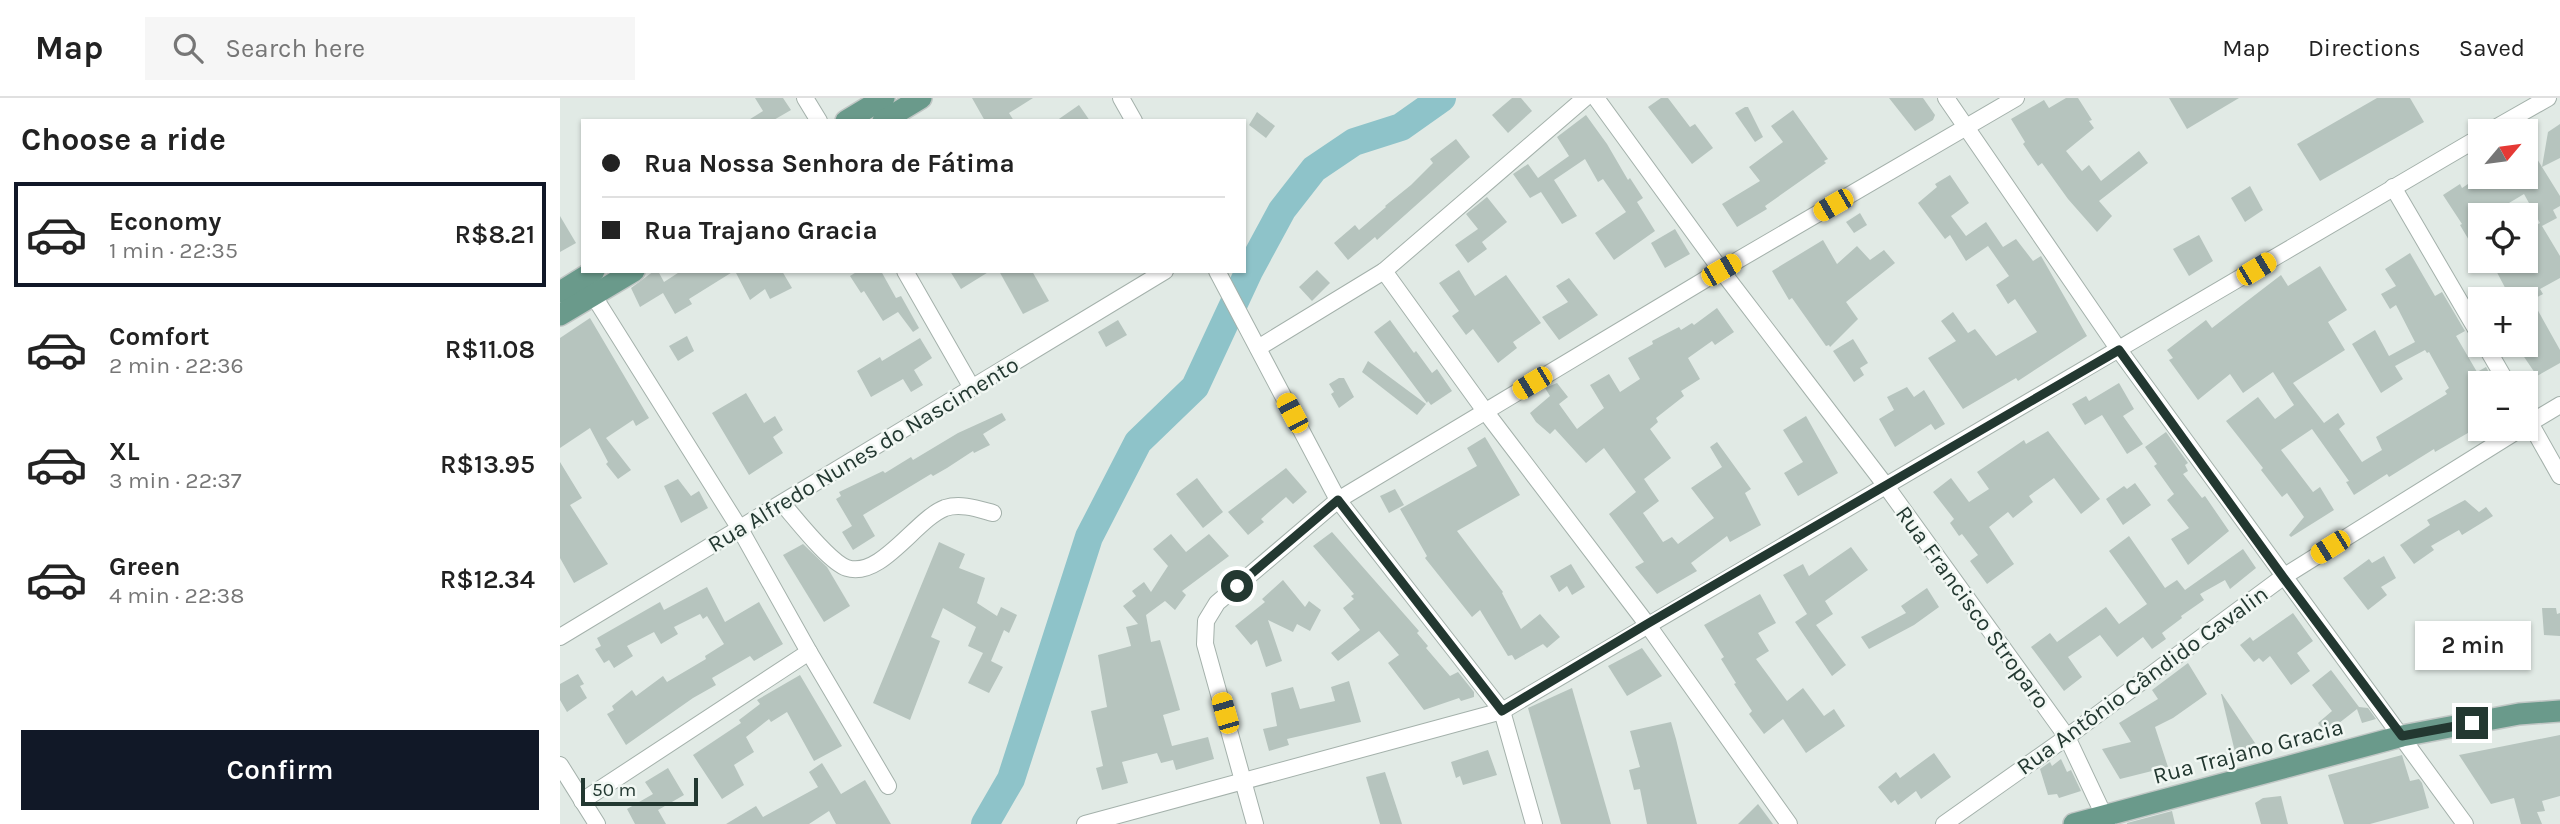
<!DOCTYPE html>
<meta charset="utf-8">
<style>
:root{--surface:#fff;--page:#f6f6f6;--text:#222;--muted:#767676;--line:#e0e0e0;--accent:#111827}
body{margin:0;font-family:Karla,sans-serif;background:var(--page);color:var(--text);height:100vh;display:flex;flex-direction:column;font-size:26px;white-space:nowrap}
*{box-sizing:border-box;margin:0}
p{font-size:23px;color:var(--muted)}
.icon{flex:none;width:38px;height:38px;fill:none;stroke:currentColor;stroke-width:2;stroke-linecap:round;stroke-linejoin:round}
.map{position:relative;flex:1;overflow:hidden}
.drawer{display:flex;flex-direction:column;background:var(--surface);width:560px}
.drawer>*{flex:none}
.hud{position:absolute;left:21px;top:21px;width:665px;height:154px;border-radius:0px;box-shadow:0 2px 5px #0004;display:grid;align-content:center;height:154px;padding:0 21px;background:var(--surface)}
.needle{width:46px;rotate:61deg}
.buttons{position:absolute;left:1908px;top:21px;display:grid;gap:14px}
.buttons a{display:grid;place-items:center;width:70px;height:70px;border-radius:0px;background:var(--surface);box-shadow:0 2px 5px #0004;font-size:35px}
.scale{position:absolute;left:21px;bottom:18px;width:117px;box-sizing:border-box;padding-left:7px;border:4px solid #233831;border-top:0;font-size:19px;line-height:24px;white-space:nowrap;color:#233831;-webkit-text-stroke:5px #f1f7f3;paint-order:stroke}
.end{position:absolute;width:32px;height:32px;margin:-16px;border:9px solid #233831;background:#fff;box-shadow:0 0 0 4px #fff}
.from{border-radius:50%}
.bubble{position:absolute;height:49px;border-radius:0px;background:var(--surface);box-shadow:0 2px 5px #0004;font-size:23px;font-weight:600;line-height:49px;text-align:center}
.car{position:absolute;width:21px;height:42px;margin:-21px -10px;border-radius:9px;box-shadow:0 0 5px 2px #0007;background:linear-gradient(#f5c518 24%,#345 0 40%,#f5c518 0 76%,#345 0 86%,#f5c518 0)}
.hud b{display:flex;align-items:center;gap:24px;height:66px;font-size:26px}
.hud b+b{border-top:2px solid var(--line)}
.hud i{width:18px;height:18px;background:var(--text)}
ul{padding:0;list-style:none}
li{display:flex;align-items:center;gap:21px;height:105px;margin:0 14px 10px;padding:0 7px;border:4px solid transparent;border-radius:0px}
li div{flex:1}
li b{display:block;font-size:26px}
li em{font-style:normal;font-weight:600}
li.current{border-color:var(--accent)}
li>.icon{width:63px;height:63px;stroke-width:1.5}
h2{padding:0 21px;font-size:32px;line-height:84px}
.primary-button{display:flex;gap:14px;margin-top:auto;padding:14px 21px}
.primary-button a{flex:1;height:80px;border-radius:0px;background:var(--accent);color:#fff;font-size:28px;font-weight:600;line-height:80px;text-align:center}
header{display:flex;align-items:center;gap:42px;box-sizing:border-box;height:98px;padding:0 35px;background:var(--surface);border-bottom:2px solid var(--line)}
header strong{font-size:33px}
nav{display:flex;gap:38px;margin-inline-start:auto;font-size:24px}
.search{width:490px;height:63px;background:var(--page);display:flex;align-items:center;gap:18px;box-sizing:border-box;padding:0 24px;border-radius:0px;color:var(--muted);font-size:26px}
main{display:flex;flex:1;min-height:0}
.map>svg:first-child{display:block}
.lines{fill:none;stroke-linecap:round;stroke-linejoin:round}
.river{stroke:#8ec3c9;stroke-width:28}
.building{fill:#b6c4be}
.minor-casing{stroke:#a4b1ab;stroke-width:18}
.major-casing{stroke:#c1c7c5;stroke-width:24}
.minor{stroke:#fff;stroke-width:16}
.major{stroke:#6a9a8b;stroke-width:21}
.route{stroke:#233831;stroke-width:9}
.labels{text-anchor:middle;stroke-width:5;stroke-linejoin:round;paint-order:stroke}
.street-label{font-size:23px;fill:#233831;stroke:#f1f7f3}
</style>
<header>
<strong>Map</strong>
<div class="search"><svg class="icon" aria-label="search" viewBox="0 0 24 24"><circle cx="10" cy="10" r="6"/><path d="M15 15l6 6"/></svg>Search here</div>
<nav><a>Map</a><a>Directions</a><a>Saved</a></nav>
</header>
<main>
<section class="drawer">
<h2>Choose a ride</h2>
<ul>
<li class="current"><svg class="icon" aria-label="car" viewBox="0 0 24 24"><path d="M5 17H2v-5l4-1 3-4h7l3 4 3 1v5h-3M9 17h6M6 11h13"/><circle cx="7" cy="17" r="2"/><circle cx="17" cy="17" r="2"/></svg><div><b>Economy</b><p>1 min · 22:35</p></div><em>R$8.21</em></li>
<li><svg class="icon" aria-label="car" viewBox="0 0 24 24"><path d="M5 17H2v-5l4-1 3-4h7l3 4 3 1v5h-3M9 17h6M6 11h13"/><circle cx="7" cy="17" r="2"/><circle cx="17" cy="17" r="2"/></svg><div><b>Comfort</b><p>2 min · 22:36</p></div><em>R$11.08</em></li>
<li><svg class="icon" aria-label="car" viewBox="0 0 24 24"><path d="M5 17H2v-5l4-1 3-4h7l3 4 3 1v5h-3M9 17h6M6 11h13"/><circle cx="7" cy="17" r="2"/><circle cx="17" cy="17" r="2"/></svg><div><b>XL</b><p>3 min · 22:37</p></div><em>R$13.95</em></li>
<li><svg class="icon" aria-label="car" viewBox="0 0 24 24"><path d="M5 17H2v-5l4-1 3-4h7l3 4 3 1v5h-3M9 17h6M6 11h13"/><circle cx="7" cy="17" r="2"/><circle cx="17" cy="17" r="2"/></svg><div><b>Green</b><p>4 min · 22:38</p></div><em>R$12.34</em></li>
</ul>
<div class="primary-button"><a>Confirm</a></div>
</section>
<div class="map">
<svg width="2000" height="726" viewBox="0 0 2000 726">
<rect width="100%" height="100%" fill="#e1eae5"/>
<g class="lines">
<path class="river" d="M425 726 451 681 529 439 578 344 635 289 689 173 722 112 754 71 794 44 841 29 882 0"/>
</g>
<g class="building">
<path d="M195 0H223L231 12 212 23H187L203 13Z"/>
<path d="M412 0H473L449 15 454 23H425Z"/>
<path d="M952 0H961L972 13 948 35 932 17Z"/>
<path d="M1101 0H1108L1130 29 1135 26 1153 50 1132 66 1088 9Z"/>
<path d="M1329 0H1363L1375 17 1373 22 1355 33Z"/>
<path d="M1506 0H1518L1532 22 1529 23 1534 30 1506 53 1522 73 1529 67 1541 83 1579 53 1588 65 1539 103 1552 118 1537 134 1508 101 1482 65 1478 68 1463 46 1465 44 1451 21 1484 2 1489 10Z"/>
<path d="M1609 0H1679L1627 31Z"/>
<path d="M1817 0H1850L1864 24 1760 83 1737 46Z"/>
<path d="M519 7 530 23H496Z"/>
<path d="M1185 9H1188L1203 39 1195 44 1175 15Z"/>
<path d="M1233 12 1268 61 1264 63 1266 65 1205 108 1207 111 1177 129 1162 106 1200 83 1189 69 1223 44 1211 28Z"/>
<path d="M697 14 715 28 706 40 689 27Z"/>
<path d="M1026 17 1047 46 1068 82 1070 80 1083 100 1077 104 1095 133 1054 162 1035 135 1066 114 1043 81 1038 84 1025 61 994 82 1017 118 1002 126 981 94 970 100 953 76 968 66 978 80 1009 58 997 39Z"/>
<path d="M2000 26V60L1982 69 2000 98V108L1993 112 1997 120 1982 128 2000 158V180L1980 191 1983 196 1972 202 2000 252V265L1977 278 1956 247H1965V201H1951L1931 163H1965V133L1980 125 1964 96 1929 117H1920V138L1910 144 1900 127 1902 126 1883 97 1900 86 1902 90 1911 84 1915 91 1934 79H1965V41L1982 69 1988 34Z"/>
<path d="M896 41 910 59 817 142 815 139 788 162 774 145 795 127 799 132 826 109 825 108 851 87 873 65 870 61Z"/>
<path d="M1390 77 1409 105 1391 118 1406 138 1426 124 1443 149 1456 141 1473 163 1481 158 1527 238 1458 283 1456 280 1403 311 1368 260 1396 243 1381 223 1393 214 1408 235 1415 231 1436 258 1477 234 1455 201 1448 206 1436 187 1449 178 1428 148 1406 163 1390 137 1385 141 1358 105 1377 89 1375 86Z"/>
<path d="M1690 88 1703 112 1685 124 1671 100Z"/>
<path d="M927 99 947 124 922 144 927 151 908 165 895 147 918 131 906 116Z"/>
<path d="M1300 115 1307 127 1294 135 1286 124Z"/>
<path d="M0 118 16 145 0 154Z"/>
<path d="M1115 131 1130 156 1105 170 1091 145Z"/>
<path d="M1639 137 1653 163 1629 178 1613 151Z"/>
<path d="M1263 142 1277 166 1297 148 1310 162 1324 152 1335 165 1286 204 1298 221 1270 249 1269 247 1266 248 1232 200 1229 202 1212 173Z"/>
<path d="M1850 155 1875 198 1882 194 1905 233 1896 238 1917 274 1926 269 1935 285H1920V328L1875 354 1874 351 1829 379 1827 376 1794 397 1786 384 1789 383 1752 331 1721 352 1753 394 1760 389 1774 412 1731 439 1729 437 1744 419 1727 395 1722 399 1701 372 1703 370 1666 323 1698 299 1715 321 1734 307 1713 274 1683 295 1670 276 1638 302 1609 262 1613 260 1607 252 1646 222 1652 230 1721 177 1728 188 1760 168 1787 212 1768 224 1785 252 1733 285 1764 325 1778 315 1785 326 1779 331 1802 364 1822 352 1816 339 1887 296 1885 293 1889 290 1869 254 1867 255 1865 252 1835 268 1843 281 1821 295 1792 246 1815 232 1829 258 1855 244 1836 207 1830 211 1821 196 1836 188 1825 171Z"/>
<path d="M757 172 770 185 752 203 739 189Z"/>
<path d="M899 172 915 198 946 177 981 225 953 244 957 250 938 265 913 231 906 237 892 218 899 213 879 185Z"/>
<path d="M94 173H98L104 184 121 173H174L129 201 132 206 115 216 103 195 80 209 71 190Z"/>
<path d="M175 173H222L232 190 210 201 205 191 190 202Z"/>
<path d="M298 173H321L336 200 341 198 359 230 353 234 338 214 323 223 304 193 301 195 290 178Z"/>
<path d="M390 173H430L401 191Z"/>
<path d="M439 173H472L489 203 463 216Z"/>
<path d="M1009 180 1038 217 999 242 982 219 1008 204 996 188Z"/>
<path d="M1157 210 1174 234 1155 247 1152 243 1128 260 1140 281 1121 293 1124 298 1096 320 1098 324 1090 331 1111 360 1084 381 1099 403 1083 415 1103 444 1112 439 1118 446 1154 420 1131 390 1162 369 1150 349 1157 344 1191 391 1185 395 1201 427 1170 444 1167 438 1131 465 1137 473 1097 496 1075 469 1084 464 1049 416 1076 394 1044 350 1026 365 995 331 990 336 976 324 970 315 990 298 985 290 997 285 1008 299 999 306 1017 331 1044 310 1030 287 1049 276 1060 294 1080 281 1068 260 1093 246 1092 243 1119 229 1121 232 1132 225 1134 227Z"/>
<path d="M30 220 89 320 76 328 73 322 46 340 71 372 58 381 46 366 48 364 30 330 0 350V240Z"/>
<path d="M558 222 567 237 546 249 538 234Z"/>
<path d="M830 222 854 255 856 253 872 275 877 271 892 293 871 307 868 303 867 305 814 234Z"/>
<path d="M127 238 134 253 118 263 109 248Z"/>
<path d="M360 240 372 260 354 272 363 287 351 294 343 281 311 299 297 273 320 259 322 263Z"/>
<path d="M1293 241 1308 265 1300 270 1304 277 1294 284 1273 253Z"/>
<path d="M808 263 866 306 857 317 802 274Z"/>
<path d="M779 280H784L794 299 779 310 771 296 774 294 769 286Z"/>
<path d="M1559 285 1574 311 1563 318 1583 346 1567 356 1542 317 1525 327 1512 306 1526 298 1529 303Z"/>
<path d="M1347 289 1354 299 1364 292 1385 326 1375 332 1371 326 1335 349 1319 321 1334 312 1327 299Z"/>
<path d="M186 295 204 325 215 318 223 332 213 339 223 355 189 377 152 315Z"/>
<path d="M442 315 446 322 423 336 430 347 414 355 413 353 387 370 373 378 371 376 303 417 315 438 293 452 282 434 292 428 276 401 281 398 279 394 323 373 325 375 351 359 353 362 398 335Z"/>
<path d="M1246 318 1278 375 1238 398 1224 375 1243 364 1223 332Z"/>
<path d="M1488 333 1540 401 1521 416 1494 380 1469 398 1473 404 1453 420 1448 414 1429 429 1454 466 1427 486 1410 463 1418 457 1402 436 1399 438 1390 425 1394 421 1373 394 1391 380 1409 404 1429 391 1417 374 1464 342 1466 346Z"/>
<path d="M1606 334 1628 365 1625 367 1628 373 1623 376 1642 400 1645 398 1669 433 1628 467 1611 441 1629 430 1607 402 1614 396 1594 368 1597 366 1585 349Z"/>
<path d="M925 339 960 397 897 433 943 494 942 495 961 531 980 516 1000 539 987 550 983 546 955 562 952 557 948 558 920 512 912 519 865 460 867 458 840 411 917 368 907 350Z"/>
<path d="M0 364 22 400 10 407 48 466 14 485 0 460Z"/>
<path d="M726 370 747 394 733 406 726 399 701 421 704 424 688 437 668 414Z"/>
<path d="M637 380 663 414 643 430 616 396Z"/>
<path d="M118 381 131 398 139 393 148 410 121 425 104 388Z"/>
<path d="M1575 385 1591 407 1563 427 1546 401 1564 388 1567 391Z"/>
<path d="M835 391 844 407 829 415 820 398Z"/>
<path d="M1905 402 1919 414 1926 409 1933 418 1902 437 1899 432 1871 448 1874 452 1854 466 1840 447 1870 427 1867 422Z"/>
<path d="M772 434 859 533 857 535 868 548 866 550 890 578 898 574 914 594V599L901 603 899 600 864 612 828 565 839 557 819 533 778 563 771 555 800 532 783 510 794 501 791 498 794 496 753 448Z"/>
<path d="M611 436 626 454 649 436 669 458 622 493 626 497 615 512 605 503 586 517 591 544 600 542 620 612 603 617 612 648 648 639 654 661 616 672 613 662 601 665 597 655 562 664 568 685 542 692 536 670 543 668 531 613 547 609 538 557 571 548 566 529 578 526 563 508 576 498 572 493 584 484 591 494 608 468 593 451Z"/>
<path d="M1569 438 1605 490 1617 482 1625 492 1683 451 1696 470 1670 491 1665 482 1640 496 1644 502 1621 518 1622 520 1602 535 1606 541 1592 551 1583 539 1557 559 1540 537 1508 559 1522 579 1504 593 1471 549 1490 535 1497 544 1546 509 1559 526 1587 506 1549 453Z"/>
<path d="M379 444 405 456 399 470 425 480 417 505 437 518 441 509 457 517 449 535 444 532 431 563 443 569 429 595 408 585 423 555 408 548 416 529 383 510 371 539 380 543 350 622 313 605Z"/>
<path d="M243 446 267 469 290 508 264 524 223 457Z"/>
<path d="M1291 449 1308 472 1265 503 1273 516 1256 527 1286 567 1272 578 1235 524 1247 516 1223 477 1243 466 1249 478Z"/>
<path d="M1824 458 1836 480 1821 489 1827 497 1808 512 1783 480 1809 461 1812 465Z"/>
<path d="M1011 466 1025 489 1012 497 1007 488 999 494 990 478Z"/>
<path d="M723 482 745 509 749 503 761 512 750 533 737 526 733 534 708 522 722 563 706 569 697 542 691 547 675 528 705 504 702 501Z"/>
<path d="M147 489 165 524 199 504 223 546 194 563 190 558 152 580 156 587 133 600 66 647 47 616 54 612 52 608 72 592 76 598 103 578 107 584 146 561 145 558 164 546 147 518 143 521 140 516 114 529 118 536 101 546 94 534 67 548 73 558 54 570 49 562 44 565 35 551 41 548 37 540 100 504 104 512Z"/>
<path d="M1367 490 1379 509 1354 527 1309 551 1301 539 1346 515 1341 508Z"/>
<path d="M1200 496 1216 525 1198 535 1209 553 1196 561 1227 603 1243 590 1264 618 1274 611 1285 628 1246 655 1223 621 1204 636 1189 616 1192 613 1174 586 1176 585 1161 561 1164 559 1144 527Z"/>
<path d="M1982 510H1996L1997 516 2000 515V538L1984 537Z"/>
<path d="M1733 515 1753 543 1737 555 1750 573 1731 587 1710 558 1703 564 1699 560 1694 564 1680 547 1690 539 1693 543Z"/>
<path d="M1082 550 1102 578 1067 598 1048 568Z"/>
<path d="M1628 565 1647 596 1613 620 1595 629 1608 669 1560 681 1542 651 1571 644 1559 625 1598 601 1592 592Z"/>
<path d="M1771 572 1799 609 1808 610 1816 621 1802 625 1797 611 1765 636 1758 625 1772 613 1752 587Z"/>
<path d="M18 576 24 586 20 588 27 600 7 614 0 602V586Z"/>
<path d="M240 577 282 648 254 663 227 614 211 624 209 621 186 639 194 654 174 667 184 687 162 701 133 657 181 625 179 622 200 606 197 602Z"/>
<path d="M789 583 801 624 727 641 729 647 709 653 703 631 717 628 711 595 733 589 740 611 775 603 771 589Z"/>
<path d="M1012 590 1051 726H1001L968 610Z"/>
<path d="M1661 596H1662L1697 648 1675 654Z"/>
<path d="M1111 624 1116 641 1137 726H1087L1080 691 1074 692 1069 672 1080 669 1070 633Z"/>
<path d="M2000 637V698L1982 703 1985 713 1977 714 1982 726H1961L1954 700 1931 706 1899 657Z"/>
<path d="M928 652 937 677 903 687 900 678 896 680 891 664Z"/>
<path d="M1374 655 1391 679 1361 701 1356 693 1338 707 1335 702 1331 705 1318 689 1336 674 1340 680Z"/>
<path d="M1842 657 1850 683 1859 681 1862 685 1869 710 1810 726H1784L1768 677Z"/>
<path d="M1501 661 1507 674 1511 672 1521 693 1499 700 1497 696 1488 697 1480 671 1490 664 1492 668Z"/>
<path d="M262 665 281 696 305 682 331 726H276L269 713 249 726H166L196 708 203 719 258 689 249 674Z"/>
<path d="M108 670 124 697 98 712 106 726H75L67 711 93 696 85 684Z"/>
<path d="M825 674 842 726H820L806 679Z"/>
<path d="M1721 698 1728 726H1701L1695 705 1703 700Z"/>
<path d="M1198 706 1213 726H1178Z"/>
<path d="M1612 713 1615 726H1567V725Z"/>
</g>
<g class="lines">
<defs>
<g id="minor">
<path d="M245 0 259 23"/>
<path d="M561 0 574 23"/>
<path d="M1036 0 1161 172 1326 388 1507 639 1548 726"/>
<path d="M1386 0 1559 252 1905 726"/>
<path d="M1930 33 1988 0"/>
<path d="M1833 89 1920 238"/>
<path d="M345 173 412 290"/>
<path d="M657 173 778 402 942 613 974 726"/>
<path d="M824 173 925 313 1087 526 1229 726"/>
<path d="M28 189 180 431 249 554 328 688"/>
<path d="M1925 247 1947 285"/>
<path d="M698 250 824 173 1025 0"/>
<path d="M1965 316 2000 378"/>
<path d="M1965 328 2000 307"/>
<path d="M222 405C236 421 269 464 287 470 321 481 356 421 385 410 401 405 418 411 433 415"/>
<path d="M0 539 605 173"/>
<path d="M0 667 37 726"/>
<path d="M22 703 249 554"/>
<path d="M525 726 942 613 1920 39"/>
<path d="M695 726 645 546 646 523 657 505 778 402 1161 172 1456 0"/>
<path d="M1384 726 1507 639 1723 479 1960 331"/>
</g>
<g id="major">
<path d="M286 23 324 0"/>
<path d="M323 23 361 0"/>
<path d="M0 194 34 173"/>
<path d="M0 217 74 173"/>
<path d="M1514 726 1842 638 1959 616 2000 613"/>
</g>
</defs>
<use href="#minor" class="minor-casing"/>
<use href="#major" class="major-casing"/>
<use href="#minor" class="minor"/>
<use href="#major" class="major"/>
</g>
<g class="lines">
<path class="route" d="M677 488 778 402 942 613 1087 526 1559 252 1723 479 1842 638 1912 625"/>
</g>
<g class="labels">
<g class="street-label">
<text transform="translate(303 356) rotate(-31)" y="8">Rua Alfredo Nunes do Nascimento</text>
<text transform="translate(1413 509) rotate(54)" y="8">Rua Francisco Stroparo</text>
<text transform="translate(1582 582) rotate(-36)" y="8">Rua Antônio Cândido Cavalin</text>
<text transform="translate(1688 653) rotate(-15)" y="8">Rua Trajano Gracia</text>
</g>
</g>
</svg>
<div class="buttons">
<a><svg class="needle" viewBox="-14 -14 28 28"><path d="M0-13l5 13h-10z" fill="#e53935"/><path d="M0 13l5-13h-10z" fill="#767676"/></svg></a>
<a><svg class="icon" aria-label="locate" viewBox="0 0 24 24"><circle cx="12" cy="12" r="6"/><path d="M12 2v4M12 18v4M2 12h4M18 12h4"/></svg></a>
<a>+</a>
<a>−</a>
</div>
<div class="scale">50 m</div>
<i class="end from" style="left:677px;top:488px"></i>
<i class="end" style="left:1912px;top:625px"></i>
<div class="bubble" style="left:1855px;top:523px;width:116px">2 min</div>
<i class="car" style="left:1273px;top:107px;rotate:240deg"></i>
<i class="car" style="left:1696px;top:171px;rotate:59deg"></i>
<i class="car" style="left:1161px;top:172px;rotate:60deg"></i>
<i class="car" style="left:972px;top:285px;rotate:239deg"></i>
<i class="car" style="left:732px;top:315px;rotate:332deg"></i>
<i class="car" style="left:1770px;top:449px;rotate:238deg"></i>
<i class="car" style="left:665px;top:615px;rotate:344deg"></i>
<div class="hud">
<b><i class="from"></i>Rua Nossa Senhora de Fátima</b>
<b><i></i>Rua Trajano Gracia</b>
</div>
</div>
</main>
